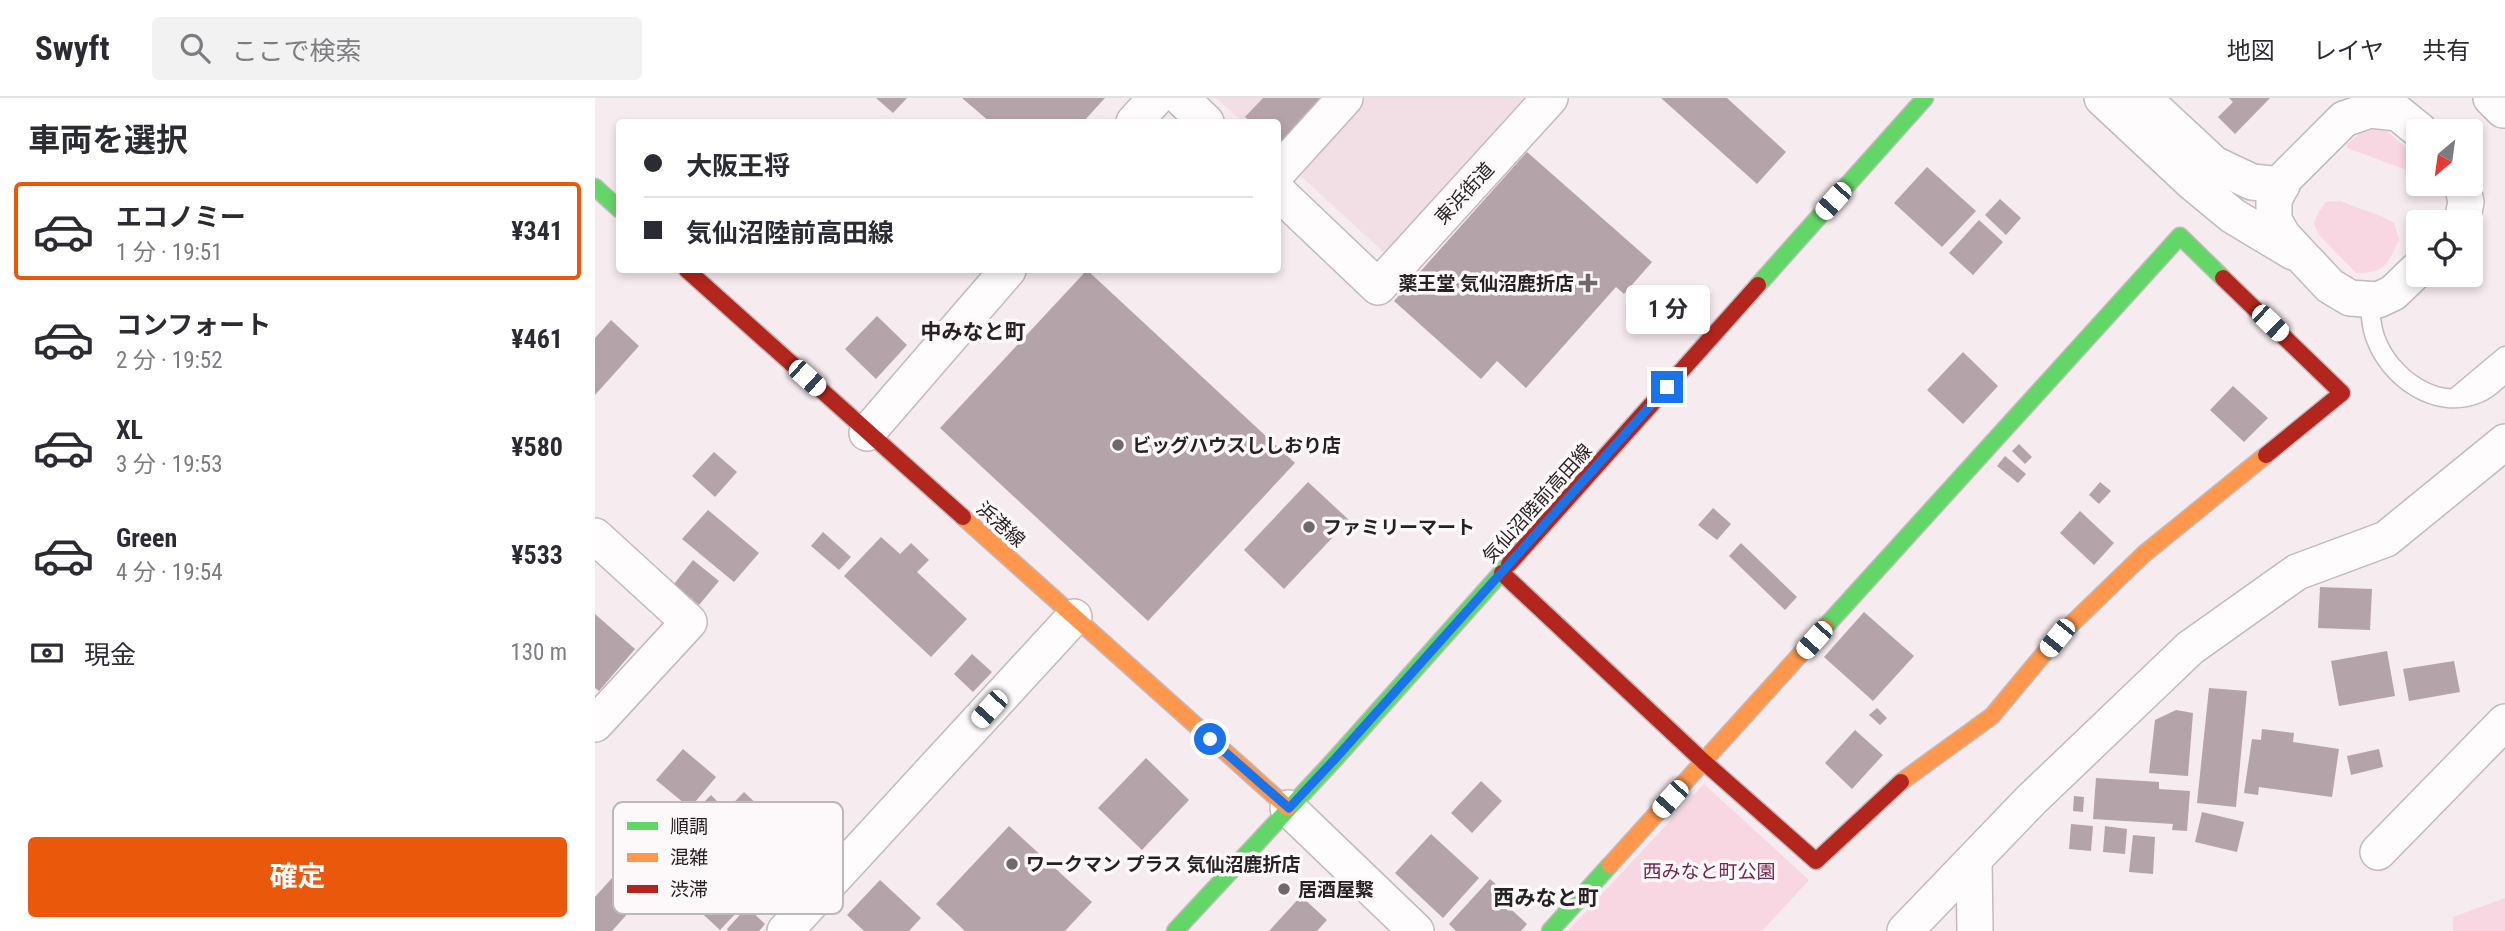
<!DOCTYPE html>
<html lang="ja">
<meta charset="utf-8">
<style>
:root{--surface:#fff;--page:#f2f2f3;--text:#2b2b33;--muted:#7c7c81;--line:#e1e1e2;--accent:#ea580c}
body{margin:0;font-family:"Roboto Condensed","Noto Sans JP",sans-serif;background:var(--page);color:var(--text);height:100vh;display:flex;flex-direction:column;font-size:26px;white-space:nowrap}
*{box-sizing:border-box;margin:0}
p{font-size:23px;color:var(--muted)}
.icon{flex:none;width:38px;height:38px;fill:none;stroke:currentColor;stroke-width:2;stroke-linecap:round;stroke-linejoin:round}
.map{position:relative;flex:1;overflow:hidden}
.sheet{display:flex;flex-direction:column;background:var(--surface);width:595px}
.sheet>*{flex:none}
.hud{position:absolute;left:21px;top:21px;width:665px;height:154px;border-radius:7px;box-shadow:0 4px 10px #0003;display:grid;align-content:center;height:154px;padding:0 28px;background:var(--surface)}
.needle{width:46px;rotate:209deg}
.controls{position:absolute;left:1811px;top:21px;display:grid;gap:14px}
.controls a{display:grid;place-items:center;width:77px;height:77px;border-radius:7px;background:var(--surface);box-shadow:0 4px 10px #0003;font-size:35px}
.end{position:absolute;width:32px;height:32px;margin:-16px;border:9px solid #1a73e8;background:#fff;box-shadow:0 0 0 4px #fff}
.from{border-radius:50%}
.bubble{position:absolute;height:49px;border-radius:7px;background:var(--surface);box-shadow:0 4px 10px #0003;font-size:23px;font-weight:700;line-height:49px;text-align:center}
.car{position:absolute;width:21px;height:42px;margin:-21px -10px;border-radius:9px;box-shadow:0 0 5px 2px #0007;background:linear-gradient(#fff 24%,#345 0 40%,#fff 0 76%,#345 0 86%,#fff 0)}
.hud b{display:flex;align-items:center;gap:24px;height:66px;font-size:26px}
.hud b+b{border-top:2px solid var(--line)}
.hud i{width:18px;height:18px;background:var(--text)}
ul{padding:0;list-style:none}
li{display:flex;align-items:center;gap:21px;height:98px;margin:0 14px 10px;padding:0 14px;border:4px solid transparent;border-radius:7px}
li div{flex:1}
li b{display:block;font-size:26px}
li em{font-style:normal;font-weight:700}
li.on{border-color:var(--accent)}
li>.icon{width:63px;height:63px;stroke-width:1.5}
h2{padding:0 28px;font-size:32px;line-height:84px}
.pay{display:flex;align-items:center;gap:18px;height:77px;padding:0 28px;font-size:26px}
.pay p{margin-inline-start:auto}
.button{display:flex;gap:14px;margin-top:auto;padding:14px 28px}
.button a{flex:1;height:80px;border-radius:7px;background:var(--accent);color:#fff;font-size:28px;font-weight:700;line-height:80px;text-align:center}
header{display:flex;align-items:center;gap:42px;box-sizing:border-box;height:98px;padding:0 35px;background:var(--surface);border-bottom:2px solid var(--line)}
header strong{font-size:33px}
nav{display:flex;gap:38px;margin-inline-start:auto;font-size:24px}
.search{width:490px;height:63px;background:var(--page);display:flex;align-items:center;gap:18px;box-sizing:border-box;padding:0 24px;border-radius:7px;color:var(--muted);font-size:26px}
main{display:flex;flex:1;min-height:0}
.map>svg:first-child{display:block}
.built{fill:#f2dee5}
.green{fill:#f8d6e2}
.building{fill:#b5a3aa}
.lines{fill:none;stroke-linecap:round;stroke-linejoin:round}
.lane-casing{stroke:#c2babc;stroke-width:21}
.street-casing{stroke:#c2babc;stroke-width:38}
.fast-casing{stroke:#c2babc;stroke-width:19}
.slow-casing{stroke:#c2babc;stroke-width:19}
.jam-casing{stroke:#c2babc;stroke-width:19}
.lane{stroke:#fefcfd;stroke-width:18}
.street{stroke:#fefcfd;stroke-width:35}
.fast{stroke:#63d668;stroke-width:16}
.slow{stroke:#ff974d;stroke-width:16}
.jam{stroke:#b3261e;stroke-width:16}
.route{stroke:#1a73e8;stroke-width:9}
.poi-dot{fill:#70686a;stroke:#fdf9fa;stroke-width:2.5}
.labels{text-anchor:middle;stroke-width:7;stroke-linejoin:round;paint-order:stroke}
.street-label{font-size:19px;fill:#282123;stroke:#fdf9fa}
.poi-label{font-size:19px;font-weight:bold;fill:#282123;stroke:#fdf9fa;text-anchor:start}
.park-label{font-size:19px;fill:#75244b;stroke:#fdf9fa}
.neighbourhood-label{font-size:21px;font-weight:bold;fill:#282123;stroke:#fdf9fa}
.key{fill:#fdf9fa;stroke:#bdb8ba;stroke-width:2}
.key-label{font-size:19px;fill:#282123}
</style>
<header>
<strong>Swyft</strong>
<div class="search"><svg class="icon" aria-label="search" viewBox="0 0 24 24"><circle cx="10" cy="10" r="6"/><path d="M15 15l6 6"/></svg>ここで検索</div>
<nav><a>地図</a><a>レイヤ</a><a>共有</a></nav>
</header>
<main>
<section class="sheet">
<h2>車両を選択</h2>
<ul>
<li class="on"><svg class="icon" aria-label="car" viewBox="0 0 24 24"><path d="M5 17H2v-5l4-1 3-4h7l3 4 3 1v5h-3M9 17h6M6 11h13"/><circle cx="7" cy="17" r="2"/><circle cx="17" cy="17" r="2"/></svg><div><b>エコノミー</b><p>1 分 · 19:51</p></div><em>¥341</em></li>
<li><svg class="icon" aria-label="car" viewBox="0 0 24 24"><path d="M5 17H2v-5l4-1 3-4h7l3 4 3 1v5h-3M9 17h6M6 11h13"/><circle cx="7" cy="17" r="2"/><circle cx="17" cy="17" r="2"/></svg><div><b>コンフォート</b><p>2 分 · 19:52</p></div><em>¥461</em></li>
<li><svg class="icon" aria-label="car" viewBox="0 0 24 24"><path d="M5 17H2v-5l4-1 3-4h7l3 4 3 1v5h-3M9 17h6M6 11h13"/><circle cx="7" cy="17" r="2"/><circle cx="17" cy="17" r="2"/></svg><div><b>XL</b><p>3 分 · 19:53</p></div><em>¥580</em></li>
<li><svg class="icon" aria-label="car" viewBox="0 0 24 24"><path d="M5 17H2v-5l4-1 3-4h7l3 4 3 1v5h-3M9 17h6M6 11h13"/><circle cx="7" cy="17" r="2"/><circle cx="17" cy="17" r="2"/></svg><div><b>Green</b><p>4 分 · 19:54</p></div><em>¥533</em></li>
</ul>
<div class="pay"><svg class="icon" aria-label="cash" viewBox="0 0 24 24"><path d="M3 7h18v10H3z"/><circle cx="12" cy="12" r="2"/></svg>現金<p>130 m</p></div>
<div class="button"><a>確定</a></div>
</section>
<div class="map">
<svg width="1910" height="833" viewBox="0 0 1910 833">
<rect width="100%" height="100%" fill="#f6ebef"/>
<path class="built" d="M621 0H939L796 161 683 57 682 24H648Z"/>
<g class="green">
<path d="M1779 32 1792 33 1823 61V76L1752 50V46L1766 35Z"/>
<path d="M1745 103 1788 119 1799 125 1804 142C1792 167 1790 175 1761 175L1724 137 1719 126 1723 115 1731 104Z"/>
<path d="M1109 686 1214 782 1167 833H973Z"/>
<path d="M1910 800V833H1858V819Z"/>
</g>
<g class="building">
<path d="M281 0H312L298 15Z"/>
<path d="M367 0H510L488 24H395Z"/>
<path d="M668 0H731L682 49V24H656L650 19Z"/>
<path d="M1066 0H1132L1191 54 1162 86Z"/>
<path d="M1634 0H1675L1640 36 1623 19 1638 4Z"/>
<path d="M932 54 1057 164 1029 196 1021 189 931 290 902 263 886 281 799 203Z"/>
<path d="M1332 69 1381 113 1347 149 1299 105Z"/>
<path d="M1405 101 1426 120 1411 137 1390 117Z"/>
<path d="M1384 122 1408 144 1378 177 1354 155Z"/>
<path d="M492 172 700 365 553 523 345 330Z"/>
<path d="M282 218 312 247 281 281 250 251Z"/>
<path d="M16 222 44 248 0 297V240Z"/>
<path d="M1368 254 1403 288 1368 326 1332 292Z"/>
<path d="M1638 288 1673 320 1649 344 1615 312Z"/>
<path d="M1424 346 1437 359 1430 366 1417 353Z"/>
<path d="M119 354 142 374 120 399 97 378Z"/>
<path d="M1410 358 1431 376 1423 385 1402 368Z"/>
<path d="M713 384 754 422 689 491 649 452Z"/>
<path d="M1505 384 1516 393 1504 406 1494 397Z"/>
<path d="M1118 410 1136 426 1122 442 1103 427Z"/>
<path d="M113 412 164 455 139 484 87 441Z"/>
<path d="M1485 413 1519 445 1499 467 1465 435Z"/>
<path d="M228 434 256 459 244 472 216 448Z"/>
<path d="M286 439 305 456 316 445 334 462 322 474 372 521 336 559 249 478Z"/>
<path d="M1146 445 1202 499 1190 512 1134 458Z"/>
<path d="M98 462 124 483 104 507 79 486Z"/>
<path d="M1725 489 1777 491 1775 532 1723 530Z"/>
<path d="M1269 514 1319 558 1278 603 1229 559Z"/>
<path d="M0 516 40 551 4 593 0 590Z"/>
<path d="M1792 553 1800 598 1744 608 1736 563Z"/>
<path d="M377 556 397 574 378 594 359 576Z"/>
<path d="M1859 563 1865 594 1814 603 1808 571Z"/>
<path d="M1614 590 1652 593 1641 709 1602 705Z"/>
<path d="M1282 610 1292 620 1285 627 1274 617Z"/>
<path d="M1581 612 1598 615 1593 678 1554 675 1560 622Z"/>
<path d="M1667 631 1699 635 1698 644 1744 651 1737 699 1664 689 1663 697 1649 695 1657 641 1666 642Z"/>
<path d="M1260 632 1288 657 1257 691 1230 665Z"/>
<path d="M88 651 121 679 95 710 61 682Z"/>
<path d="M1784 651 1788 669 1756 677 1752 658Z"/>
<path d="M551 660 594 702 547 752 503 710Z"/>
<path d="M1501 680 1564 684V691L1595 693 1592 733 1577 732 1578 726 1498 721Z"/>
<path d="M886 683 907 703 877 735 856 715Z"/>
<path d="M149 694 205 747 175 779 119 725Z"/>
<path d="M116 697 127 708 118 718 106 707Z"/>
<path d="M1479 698 1489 699 1488 714 1478 713Z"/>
<path d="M1607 714 1649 724 1642 754 1600 744Z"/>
<path d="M1476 726 1498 728 1496 753 1474 751Z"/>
<path d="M414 728 497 804 470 833H370L341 806Z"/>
<path d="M1510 728 1532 731 1530 756 1508 754Z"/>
<path d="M92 733 104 745 108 740 137 767 130 773 157 798 125 832 58 770Z"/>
<path d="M836 736 884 780 848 820 800 775Z"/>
<path d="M1538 737 1560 739 1558 776 1534 774Z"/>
<path d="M17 780 43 804 17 833H0V799Z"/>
<path d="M895 781 913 797 907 803 932 826 926 833H861L854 826Z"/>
<path d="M285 782 326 820 314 833H269L252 817Z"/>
<path d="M706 798 732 822 722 833H674Z"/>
<path d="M152 809 170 826 164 833H133L132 831Z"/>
</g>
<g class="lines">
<defs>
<g id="lane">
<path d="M1775 201C1775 214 1776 227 1780 239 1794 279 1841 314 1884 295 1894 291 1902 282 1910 275"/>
<path d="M1861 299 1910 258"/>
</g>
<g id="street">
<path d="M586 0 611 24"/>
<path d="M1507 0 1598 85 1638 118 1698 154"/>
<path d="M1548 0 1619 66 1657 84 1687 87"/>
<path d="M1896 0 1908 12 1910 10"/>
<path d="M539 24 561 0"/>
<path d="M682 75 750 0"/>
<path d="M1867 86 1871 104 1867 124"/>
<path d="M682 93 783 189 955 0"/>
<path d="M1824 170 1798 195 1783 202 1755 200 1735 188 1688 138 1679 122V102L1690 80 1749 21 1775 12 1803 15 1825 33"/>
<path d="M272 335 413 172"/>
<path d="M0 438 94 524 0 626"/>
<path d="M693 710 821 833"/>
<path d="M1783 754 1910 624"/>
<path d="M1379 763 1380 833"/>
<path d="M190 833 479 519"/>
<path d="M1310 833 1436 702 1595 550 1702 474 1791 441 1910 344"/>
</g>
<g id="fast">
<path d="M0 89 24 111"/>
<path d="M1163 187 1330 0"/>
<path d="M1230 529 1585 138 1628 180"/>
<path d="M580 833 740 661 914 466"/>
<path d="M955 833 1015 767"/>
</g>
<g id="slow">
<path d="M368 419 693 710"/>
<path d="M1306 684 1397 618 1462 540 1549 456 1671 357"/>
<path d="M1015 767 1230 529"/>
</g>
<g id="jam">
<path d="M92 172 368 419"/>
<path d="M1628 180 1747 295 1671 357"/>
<path d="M914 466 1163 187"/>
<path d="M907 475 1109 664 1221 763 1306 684"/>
</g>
</defs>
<use href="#lane" class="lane-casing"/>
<use href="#street" class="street-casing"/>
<use href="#fast" class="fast-casing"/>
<use href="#slow" class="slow-casing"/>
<use href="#jam" class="jam-casing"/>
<use href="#lane" class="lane"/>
<use href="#street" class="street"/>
<use href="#fast" class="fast"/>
<use href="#slow" class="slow"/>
<use href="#jam" class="jam"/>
</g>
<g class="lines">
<path class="route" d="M615 641 694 710 740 661 1072 289"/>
</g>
<g class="poi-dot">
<path d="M989.5 174.5h7v7h7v7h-7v7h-7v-7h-7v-7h7z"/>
<circle cx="523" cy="347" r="7"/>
<circle cx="714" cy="429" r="7"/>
<circle cx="417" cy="766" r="7"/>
<circle cx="689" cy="791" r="7"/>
</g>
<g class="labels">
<g class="street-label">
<text transform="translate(869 95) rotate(-47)" y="7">東浜街道</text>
<text transform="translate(942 405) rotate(-48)" y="7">気仙沼陸前高田線</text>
<text transform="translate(406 426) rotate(42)" y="7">浜港線</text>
</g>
<g class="poi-label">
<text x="979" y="192" text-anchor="end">薬王堂 気仙沼鹿折店</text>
<text x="537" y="354">ビッグハウスししおり店</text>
<text x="728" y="436">ファミリーマート</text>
<text x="431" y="773">ワークマン プラス 気仙沼鹿折店</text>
<text x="703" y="798">居酒屋繋</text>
</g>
<g class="park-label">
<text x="1114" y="780">西みなと町公園</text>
</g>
<g class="neighbourhood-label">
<text x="378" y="241">中みなと町</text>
<text x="951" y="807">西みなと町</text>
</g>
</g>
<rect x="18" y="704" width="230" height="112" rx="10" class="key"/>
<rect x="32" y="724" width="31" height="8" fill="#63d668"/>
<rect x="32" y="755" width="31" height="9" fill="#ff974d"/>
<rect x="32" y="787" width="31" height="8" fill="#b3261e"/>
<g class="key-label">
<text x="75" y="735">順調</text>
<text x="75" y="766">混雑</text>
<text x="75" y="798">渋滞</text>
</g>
</svg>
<div class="controls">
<a><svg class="needle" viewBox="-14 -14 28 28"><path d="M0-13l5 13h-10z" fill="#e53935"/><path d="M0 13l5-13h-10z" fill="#7c7c81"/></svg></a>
<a><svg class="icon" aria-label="locate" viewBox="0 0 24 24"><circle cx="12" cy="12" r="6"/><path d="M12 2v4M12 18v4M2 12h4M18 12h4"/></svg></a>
</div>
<i class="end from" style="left:615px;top:641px"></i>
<i class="end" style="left:1072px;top:289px"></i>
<div class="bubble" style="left:1031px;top:187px;width:84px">1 分</div>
<i class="car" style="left:1238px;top:103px;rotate:222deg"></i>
<i class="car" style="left:1675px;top:225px;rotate:134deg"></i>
<i class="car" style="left:212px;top:280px;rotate:132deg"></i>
<i class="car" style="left:1462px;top:540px;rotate:219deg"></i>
<i class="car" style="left:1219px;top:542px;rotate:222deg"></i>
<i class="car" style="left:394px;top:611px;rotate:222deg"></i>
<i class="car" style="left:1075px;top:701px;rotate:222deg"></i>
<div class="hud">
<b><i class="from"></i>大阪王将</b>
<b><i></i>気仙沼陸前高田線</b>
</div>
</div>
</main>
